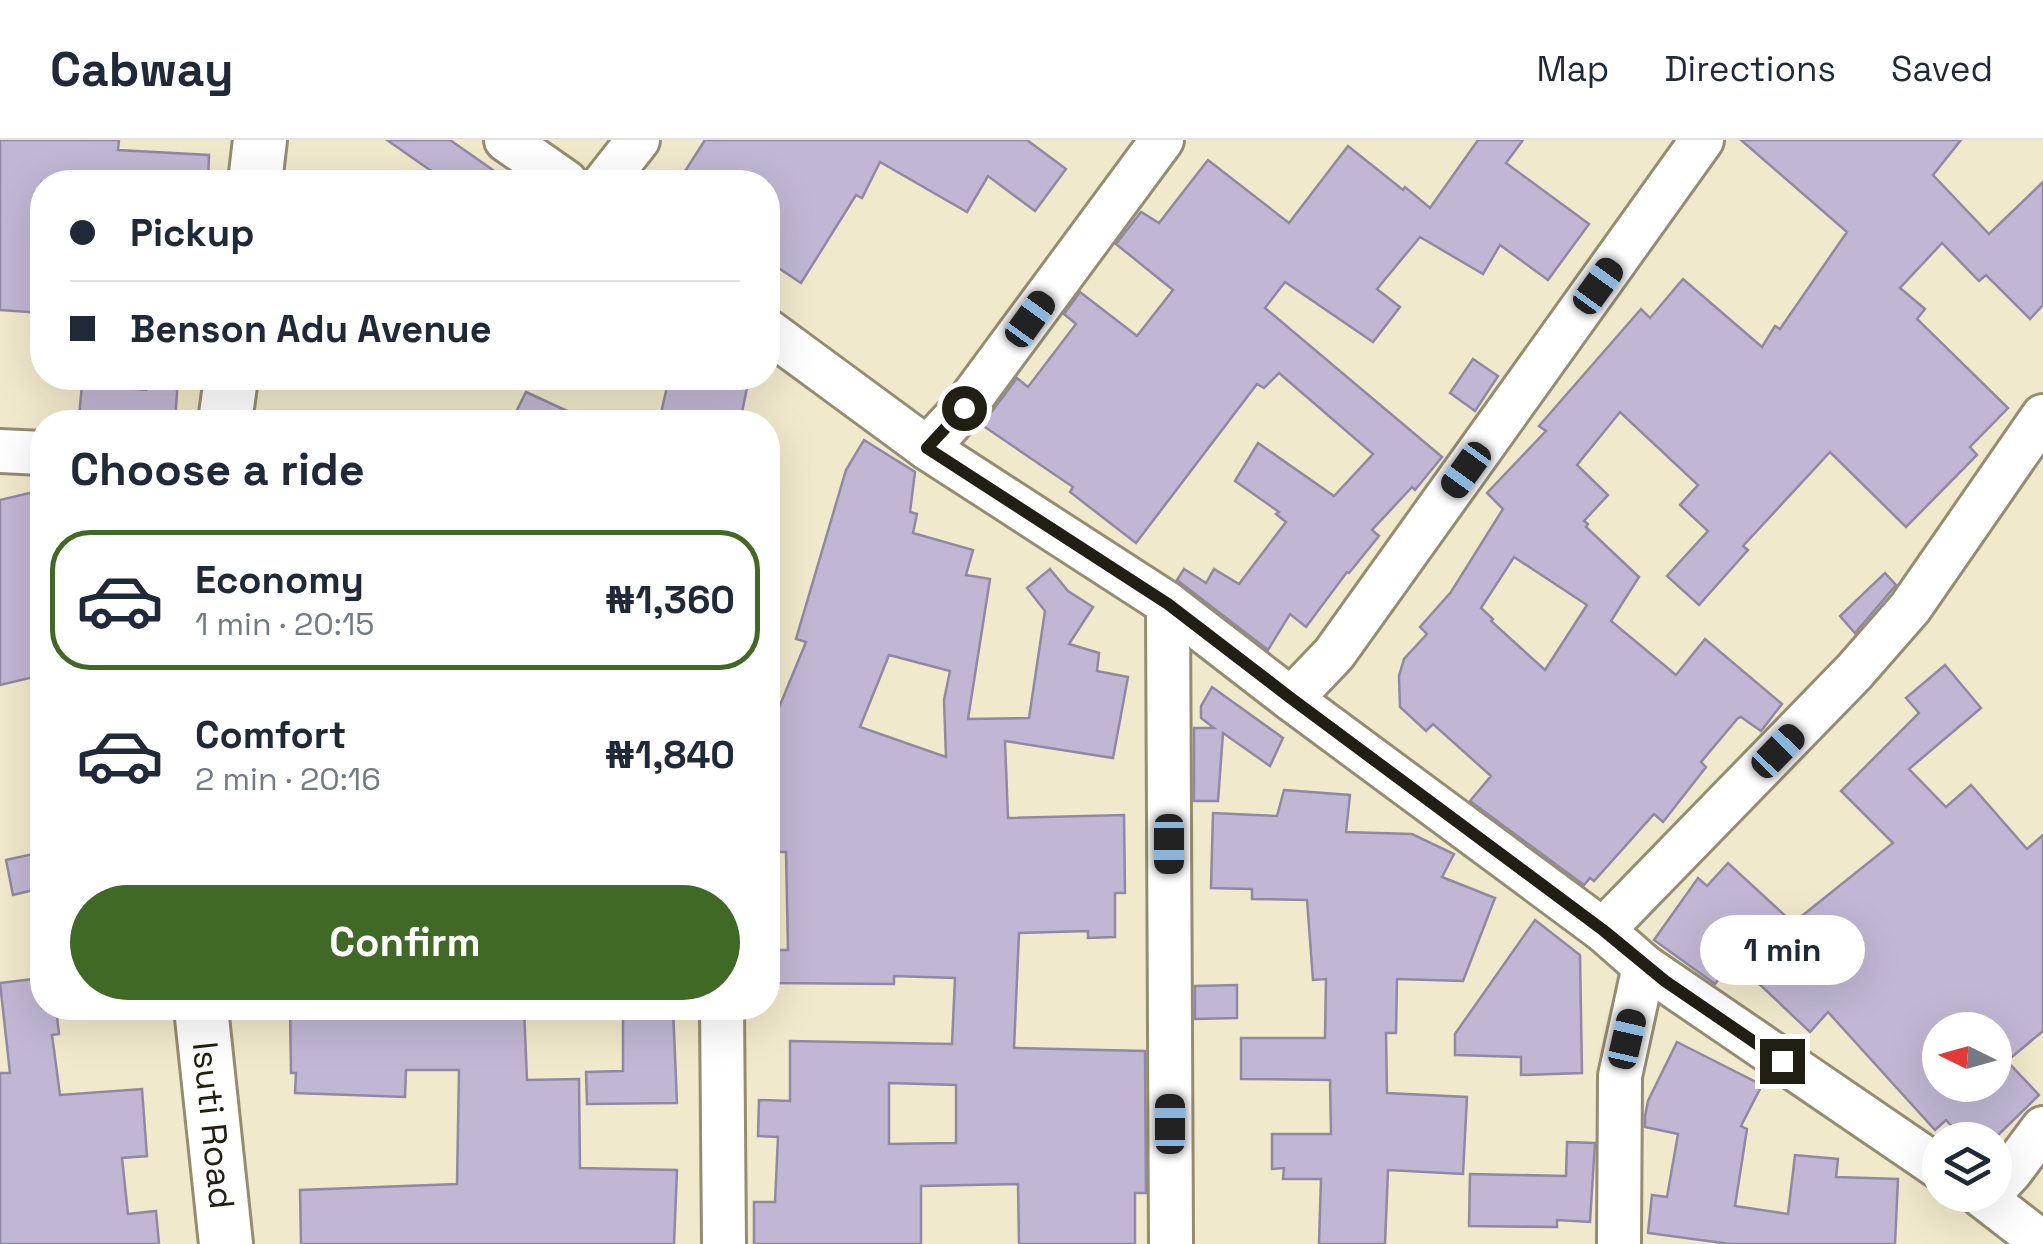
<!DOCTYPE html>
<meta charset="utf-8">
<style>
:root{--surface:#fff;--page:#f2f2f3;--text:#1f2937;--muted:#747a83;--line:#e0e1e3;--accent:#406925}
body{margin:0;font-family:"Space Grotesk",sans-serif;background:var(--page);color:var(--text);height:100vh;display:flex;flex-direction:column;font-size:38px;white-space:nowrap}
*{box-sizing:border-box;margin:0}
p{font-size:32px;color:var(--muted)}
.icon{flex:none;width:55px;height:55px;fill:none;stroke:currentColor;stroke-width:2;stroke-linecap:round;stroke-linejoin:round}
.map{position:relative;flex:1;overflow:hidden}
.sheet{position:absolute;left:30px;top:270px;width:750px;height:610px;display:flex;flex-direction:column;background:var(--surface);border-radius:40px;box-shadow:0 10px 40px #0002}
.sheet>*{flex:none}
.hud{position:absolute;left:30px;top:30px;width:750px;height:220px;border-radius:40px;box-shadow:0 10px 40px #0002;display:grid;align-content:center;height:220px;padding:0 40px;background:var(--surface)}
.needle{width:65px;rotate:275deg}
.fabs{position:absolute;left:1922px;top:872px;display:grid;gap:20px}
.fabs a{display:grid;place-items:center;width:90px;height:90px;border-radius:50%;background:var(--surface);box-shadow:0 10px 40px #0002;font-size:50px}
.end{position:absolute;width:45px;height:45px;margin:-22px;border:12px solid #211e13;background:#fff;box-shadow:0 0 0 5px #fff}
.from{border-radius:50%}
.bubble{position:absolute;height:70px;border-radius:35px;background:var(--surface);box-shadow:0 10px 40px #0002;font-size:32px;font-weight:700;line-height:70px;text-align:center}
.car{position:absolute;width:30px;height:60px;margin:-30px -15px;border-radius:12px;box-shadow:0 0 8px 2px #0007;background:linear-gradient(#222 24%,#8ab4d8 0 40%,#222 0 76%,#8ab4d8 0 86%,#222 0)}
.hud b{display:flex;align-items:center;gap:35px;height:95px;font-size:38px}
.hud b+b{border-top:2px solid var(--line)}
.hud i{width:25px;height:25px;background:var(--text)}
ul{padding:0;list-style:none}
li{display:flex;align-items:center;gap:30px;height:140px;margin:0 20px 15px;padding:0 20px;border:5px solid transparent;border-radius:40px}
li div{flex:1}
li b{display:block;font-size:38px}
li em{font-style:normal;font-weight:700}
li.active{border-color:var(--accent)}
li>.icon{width:90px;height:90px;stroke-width:1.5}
h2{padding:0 40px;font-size:45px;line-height:120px}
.button{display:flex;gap:20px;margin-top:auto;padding:20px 40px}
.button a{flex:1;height:115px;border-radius:60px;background:var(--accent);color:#fff;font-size:40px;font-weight:700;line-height:115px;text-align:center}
header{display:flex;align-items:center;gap:60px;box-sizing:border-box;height:140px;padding:0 50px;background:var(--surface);border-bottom:2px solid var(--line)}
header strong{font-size:48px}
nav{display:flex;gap:55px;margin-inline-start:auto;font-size:35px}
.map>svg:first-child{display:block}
.building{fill:#c1b7d4;stroke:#9188a3;stroke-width:2.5;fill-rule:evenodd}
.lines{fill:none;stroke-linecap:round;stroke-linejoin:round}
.minor-casing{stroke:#958d71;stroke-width:48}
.tertiary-casing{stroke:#958d71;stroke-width:58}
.minor{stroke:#fff;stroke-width:42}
.tertiary{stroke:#fff;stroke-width:52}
.route{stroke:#211e13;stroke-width:12}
.labels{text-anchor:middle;stroke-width:9;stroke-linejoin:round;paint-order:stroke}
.street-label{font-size:35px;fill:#211e13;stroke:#fff6d8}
</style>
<header>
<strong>Cabway</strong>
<nav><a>Map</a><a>Directions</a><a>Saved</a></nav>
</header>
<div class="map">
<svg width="2043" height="1104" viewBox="0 0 2043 1104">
<rect width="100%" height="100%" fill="#f1e9cb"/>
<g class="building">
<path d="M0 0H119L118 10 209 15 208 42H134L135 38 67 32 66 42H42V173L0 170Z"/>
<path d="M387 0H450L510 42H447Z"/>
<path d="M705 0H1027L1066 29 1035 71 988 36 967 72 880 22 862 58 856 55 801 143 768 121V42H678Z"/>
<path d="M1478 0H1523L1506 23 1589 84 1548 140 1500 105 1483 134 1420 97 1377 149 1400 167 1373 202 1285 142 1265 168 1442 317 1415 350 1412 347 1372 390 1379 396 1349 433 1347 432 1306 487 1290 474 1268 510 1177 440 1184 429 1206 443 1214 429 1239 444 1286 382 1276 374 1279 372 1235 341 1258 303 1334 356 1373 314 1279 233 1264 248 1257 244 1136 403 1070 352 1073 347 982 285 1017 238 1028 247 1076 184 1064 174 1080 152 1137 196 1173 150 1116 104 1141 72 1159 83 1208 20 1289 83 1348 6 1403 50 1405 47 1430 68Z"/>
<path d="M1741 0H1961L1933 35 1989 94 2043 42V165L2030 179 1986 135 1979 141 1942 103 1900 148 1925 169 1917 179 2008 268 1970 307 1977 315 1906 387 1830 312 1743 406 1748 410 1699 465 1667 436 1708 391 1680 365 1698 345 1620 272 1577 325 1608 355 1584 381 1588 384 1586 387 1639 437 1611 481 1676 535 1705 499 1782 564 1761 591 1741 577 1738 578 1701 622 1706 627 1663 682 1654 674 1594 741 1590 738 1584 745 1470 661 1491 636 1433 584 1426 591 1400 567 1399 536 1404 519 1427 494 1420 487 1451 452 1503 369 1487 353 1546 291 1539 286 1641 169 1650 178 1683 139 1762 207 1775 186 1780 189 1847 92ZM1514 417 1587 465 1545 530 1491 481 1493 479 1481 468Z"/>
<path d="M1473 219 1498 236 1475 271 1450 253Z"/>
<path d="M147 238H178L175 282 79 277 82 244 146 250Z"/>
<path d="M669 238H731L730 244 747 248 740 282H659Z"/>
<path d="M526 252 591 282H511Z"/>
<path d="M864 300 915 332 910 372 917 374 913 393 973 410 966 435 990 439 968 579 1029 578 1045 471 1027 448 1050 429 1068 451 1093 467 1069 504 1099 513 1097 531 1128 537 1113 618 1005 601 1008 678 1124 675 1125 753H1115V797L1088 798V791L1019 793 1014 908 1145 911 1146 1053H1135V1104H1019L1018 1044 921 1046V1104H754V1062H775L778 997 758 996 759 960 790 961V901L952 904 955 838 894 836V844L768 843V810H788L786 712H768V570H778L806 502 796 499 846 330ZM889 515 950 531 944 560 946 617 860 587ZM889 943 956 945V1003L889 1004Z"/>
<path d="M42 350V535L0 545V360Z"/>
<path d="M1885 433 1896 445 1855 493 1840 476Z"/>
<path d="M1945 525 1981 568 1909 629 1946 667 1971 645 2027 709 2043 695V891L2007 921 2039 955 1993 1000H1964L1946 980 1935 990 1828 872 1810 892 1734 820 1715 844 1654 800 1698 738 1707 746 1728 723 1793 783 1893 703 1841 651 1919 573 1906 558ZM1940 890H1995V945H1940Z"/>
<path d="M1212 547 1283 598 1270 626 1223 593 1218 661H1194V588H1214L1201 578V566Z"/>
<path d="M1284 650 1350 655 1346 692 1412 694 1454 714 1442 737 1495 758 1463 841 1397 839 1396 893H1386L1387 953 1467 957 1463 1034 1388 1030 1385 1104H1319L1321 1039H1283L1284 1028 1272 1029V994H1331L1330 940 1241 939V898H1325L1326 839 1313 840 1307 760 1252 759V749L1211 748 1213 673 1277 676Z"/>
<path d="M42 712V748L13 755 6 720Z"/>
<path d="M1535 780 1580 815 1582 933 1521 935V917L1455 915V894Z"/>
<path d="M42 838V868H56L59 894 52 895 60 955 142 949 147 1016 122 1018 128 1074 156 1071 159 1104H0V933H10L0 843Z"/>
<path d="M1237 845V878L1195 879V846Z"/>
<path d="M290 868H524L527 940 579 939 580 1028 677 1030 674 1104H301L300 1050 457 1044 459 930H406L405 957 295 953 296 933H291Z"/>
<path d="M623 868H673L677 963 587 964 586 932 623 931Z"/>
<path d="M1677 902 1762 945 1741 986 1747 989 1735 1066 1788 1074 1795 1015 1838 1019 1836 1037 1898 1039 1895 1104H1730L1648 1093 1652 1055 1667 1057 1678 994 1645 987V976L1648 961Z"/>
<path d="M1567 1002 1595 1003 1590 1082 1557 1080V1087L1469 1086 1470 1034 1566 1036Z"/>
</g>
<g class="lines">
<defs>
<g id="minor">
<path d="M506 0 566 42"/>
<path d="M605 42 638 0"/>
<path d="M768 191 927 308 1168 464 1291 559 1603 790 1644 826 1940 1028"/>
<path d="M927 308 964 268 1162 0"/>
<path d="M0 311 42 313"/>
<path d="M1168 464 1171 1104"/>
<path d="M1291 559 1334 514 1702 0"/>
<path d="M1603 790 1854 532 1910 468 2043 276"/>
<path d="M722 868 724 1104"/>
<path d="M1995 1048 2011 1031 2043 988"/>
<path d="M1981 1055 2043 1103"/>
<path d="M1619 1104 1620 936 1644 826"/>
</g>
<g id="tertiary">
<path d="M255 42 260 0"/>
<path d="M225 282 231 238"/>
<path id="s1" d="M201 868 226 1104"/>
</g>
</defs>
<use href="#minor" class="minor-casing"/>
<use href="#tertiary" class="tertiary-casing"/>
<use href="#minor" class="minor"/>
<use href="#tertiary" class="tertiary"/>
</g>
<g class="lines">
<path class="route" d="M964 268 927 308 1168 464 1292 559 1603 790 1665 841 1782 921"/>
</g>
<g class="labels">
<g class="street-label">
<text dy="12" stroke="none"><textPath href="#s1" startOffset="118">Isuti Road</textPath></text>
</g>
</g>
</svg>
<div class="fabs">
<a><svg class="needle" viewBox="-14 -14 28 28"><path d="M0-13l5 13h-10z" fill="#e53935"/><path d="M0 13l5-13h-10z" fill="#747a83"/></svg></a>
<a><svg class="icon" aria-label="layers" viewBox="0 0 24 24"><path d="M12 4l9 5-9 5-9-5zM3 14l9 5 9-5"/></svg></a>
</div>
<i class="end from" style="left:964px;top:268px"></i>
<i class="end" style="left:1782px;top:921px"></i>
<div class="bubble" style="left:1700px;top:775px;width:165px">1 min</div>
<i class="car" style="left:1598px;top:146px;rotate:36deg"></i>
<i class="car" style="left:1030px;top:179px;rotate:36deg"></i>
<i class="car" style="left:1466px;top:330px;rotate:216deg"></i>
<i class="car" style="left:1778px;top:611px;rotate:44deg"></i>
<i class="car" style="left:1169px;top:704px;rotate:180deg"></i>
<i class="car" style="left:1627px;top:899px;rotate:13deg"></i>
<i class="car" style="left:1170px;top:984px;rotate:0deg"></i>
<div class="hud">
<b><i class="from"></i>Pickup</b>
<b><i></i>Benson Adu Avenue</b>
</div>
<section class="sheet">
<h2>Choose a ride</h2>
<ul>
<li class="active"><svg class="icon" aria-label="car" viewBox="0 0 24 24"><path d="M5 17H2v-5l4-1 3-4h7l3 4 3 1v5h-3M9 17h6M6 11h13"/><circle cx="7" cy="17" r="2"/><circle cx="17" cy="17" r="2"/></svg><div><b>Economy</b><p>1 min · 20:15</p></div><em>₦1,360</em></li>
<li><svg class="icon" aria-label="car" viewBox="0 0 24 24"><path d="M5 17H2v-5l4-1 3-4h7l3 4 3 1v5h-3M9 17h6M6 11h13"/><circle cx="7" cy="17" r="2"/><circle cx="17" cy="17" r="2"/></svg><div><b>Comfort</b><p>2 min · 20:16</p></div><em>₦1,840</em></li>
</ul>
<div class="button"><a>Confirm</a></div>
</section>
</div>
